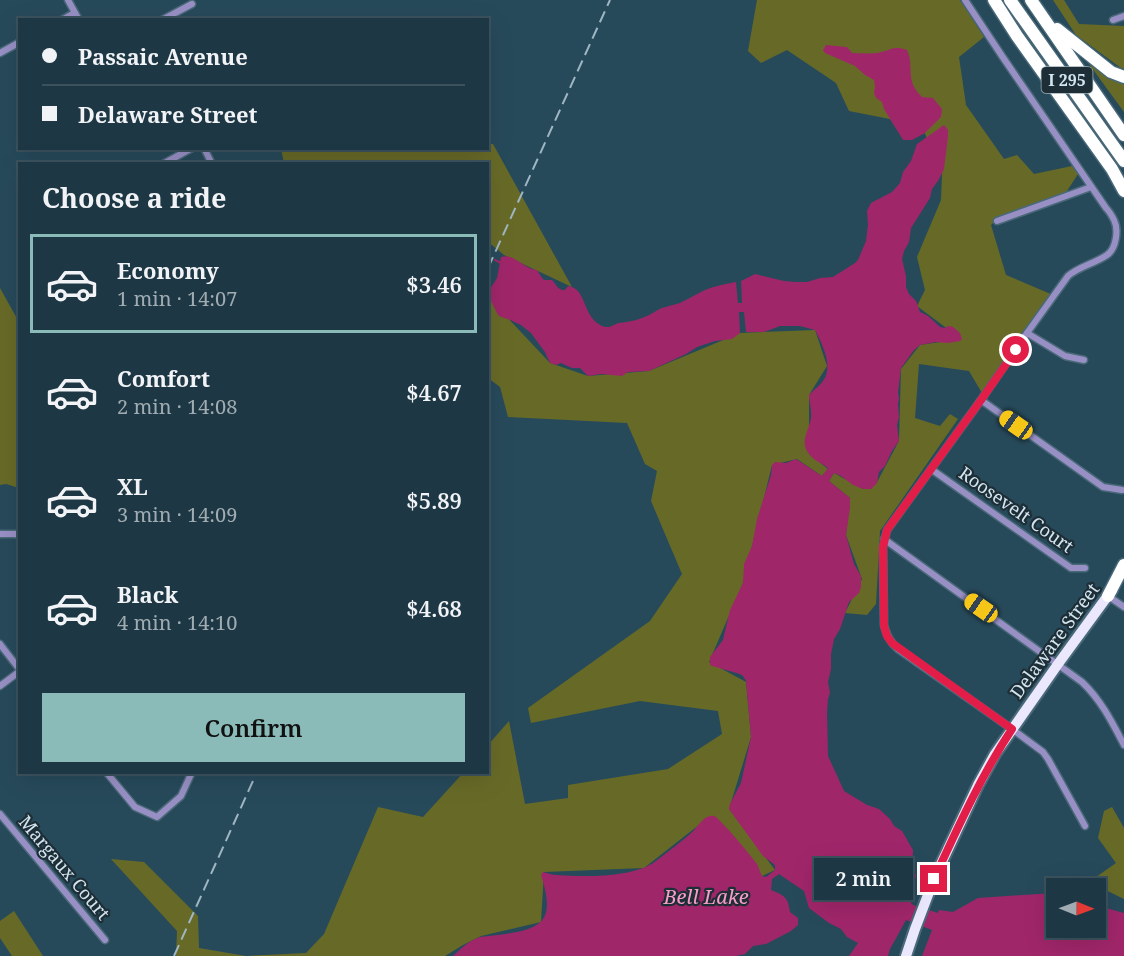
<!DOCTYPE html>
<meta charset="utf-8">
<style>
:root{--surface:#1d3844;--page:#253f4b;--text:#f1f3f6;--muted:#a0acb2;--line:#3b525d;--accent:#8bbbb9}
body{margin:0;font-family:"Noto Serif",serif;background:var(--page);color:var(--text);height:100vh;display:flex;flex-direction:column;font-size:22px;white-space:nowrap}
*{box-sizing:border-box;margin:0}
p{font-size:20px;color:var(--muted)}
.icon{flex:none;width:33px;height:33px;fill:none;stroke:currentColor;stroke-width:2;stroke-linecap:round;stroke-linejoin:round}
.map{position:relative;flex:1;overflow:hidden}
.drawer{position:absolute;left:18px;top:162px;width:471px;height:612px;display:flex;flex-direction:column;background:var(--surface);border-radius:0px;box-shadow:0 6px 24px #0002,0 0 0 2px var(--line)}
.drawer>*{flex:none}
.hud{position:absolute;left:18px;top:18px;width:471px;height:132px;border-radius:0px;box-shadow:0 6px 24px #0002,0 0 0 2px var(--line);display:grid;align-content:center;height:132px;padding:0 24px;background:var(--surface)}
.needle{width:39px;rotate:91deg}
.tools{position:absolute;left:1046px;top:878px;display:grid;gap:12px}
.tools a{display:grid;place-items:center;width:60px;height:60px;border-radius:0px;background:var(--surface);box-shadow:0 6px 24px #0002,0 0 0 2px var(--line);font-size:30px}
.end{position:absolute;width:27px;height:27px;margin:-14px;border:8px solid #e11d48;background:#fff;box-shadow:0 0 0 3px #fff}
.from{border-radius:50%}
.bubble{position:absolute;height:42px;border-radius:0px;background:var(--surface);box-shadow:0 6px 24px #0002,0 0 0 2px var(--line);font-size:20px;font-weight:600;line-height:42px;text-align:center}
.car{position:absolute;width:18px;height:36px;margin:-18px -9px;border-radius:8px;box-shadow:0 0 4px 2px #0007;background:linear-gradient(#f5c518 24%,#345 0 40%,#f5c518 0 76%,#345 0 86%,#f5c518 0)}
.hud b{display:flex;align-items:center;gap:21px;height:57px;font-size:22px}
.hud b+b{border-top:2px solid var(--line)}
.hud i{width:15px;height:15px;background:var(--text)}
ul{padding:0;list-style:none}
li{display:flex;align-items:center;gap:18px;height:99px;margin:0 12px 9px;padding:0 12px;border:3px solid transparent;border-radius:0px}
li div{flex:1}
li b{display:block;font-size:22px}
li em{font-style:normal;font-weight:600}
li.on{border-color:var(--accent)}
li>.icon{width:54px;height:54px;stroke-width:1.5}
h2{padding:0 24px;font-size:27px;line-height:72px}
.primary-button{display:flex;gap:12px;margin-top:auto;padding:12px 24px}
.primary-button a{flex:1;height:69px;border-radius:0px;background:var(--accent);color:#111;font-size:24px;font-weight:600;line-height:69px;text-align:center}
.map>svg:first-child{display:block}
.green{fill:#676a27}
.water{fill:#a0266a}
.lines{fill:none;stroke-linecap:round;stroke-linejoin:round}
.stream{stroke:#a0266a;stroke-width:2}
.minor-casing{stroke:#496979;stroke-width:9}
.primary-casing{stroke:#496979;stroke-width:14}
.motorway-casing{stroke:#496979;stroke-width:15}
.minor{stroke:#9890c5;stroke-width:6}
.primary{stroke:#ebe8fd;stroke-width:10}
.motorway{stroke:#fff;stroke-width:12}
.rail{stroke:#9fb6c3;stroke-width:2;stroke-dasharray:12 6;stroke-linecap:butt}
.route{stroke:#e11d48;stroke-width:8}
.labels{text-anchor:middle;stroke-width:4.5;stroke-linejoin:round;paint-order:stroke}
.shield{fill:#1e2e36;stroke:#9caeb8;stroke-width:1.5}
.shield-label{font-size:16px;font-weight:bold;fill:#d2e5f0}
.street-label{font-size:18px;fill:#d2e5f0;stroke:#1e2e36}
.water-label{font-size:20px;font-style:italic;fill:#f99dc7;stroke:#1e2e36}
</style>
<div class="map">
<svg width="1124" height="956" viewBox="0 0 1124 956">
<rect width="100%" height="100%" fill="#274a5b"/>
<g class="green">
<path d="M757 0H960L984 37 959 57 966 105 1004 159 1017 155 1034 174 1072 166 1078 174 1065 194 999 217 991 225 1006 275 1053 295 982 393 969 371 919 364 915 418 940 426 950 414 958 419 880 531 876 604 867 615 845 613 862 579 846 535 850 498 829 481 834 473 863 489 876 484 899 441 901 369 920 345 961 339 917 306 925 290 917 257 941 200 944 126 928 142 925 133 905 140 890 119 849 111 836 83 787 50 761 63 748 51Z"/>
<path d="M1053 0H1064L1079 24 1124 26V69L1121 68 1076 35Z"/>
<path d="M1089 64 1124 81V112Z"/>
<path d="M488 144H493L572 287 504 255 488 242V164L284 163 281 149 488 148Z"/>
<path d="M0 288 19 322V488L6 484 0 485Z"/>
<path d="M488 299H490L550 363 588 376 649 371 740 333 815 330 827 366 809 395V454L828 469 822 476 797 459 772 465 743 583 709 662 746 682 751 737 729 809 775 870 762 876 709 817 644 868 544 872 541 922 481 936 463 945 445 956H176L177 931 111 859 144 862 198 916 199 948 246 956 306 953 324 934 378 807 423 817 463 773 488 772V745L509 721 525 804 568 798V785L668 769 722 734 718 711 640 701 531 723 528 708 650 621 682 574 651 501 657 471 645 464 627 423 508 417 500 387 488 378Z"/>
<path d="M1112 807 1124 828V899L1089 882 1116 863 1098 838 1104 811Z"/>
<path d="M14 911 43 956H12L0 938V921Z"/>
</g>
<g class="water">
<path d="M826 45 847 47 852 53C860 53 869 54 877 53 891 51 891 45 907 50 915 67 904 80 922 97L933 98 942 109 941 117 925 133 912 140H903L884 109 882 102 876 98 874 93 875 86 874 80 865 75 855 66 825 53 823 50Z"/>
<path d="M944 125 948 130V136L944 169 938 181 932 189 930 198 911 228 909 242 904 251 902 259 906 276V287L909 294 916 301 920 312 928 316 940 327 944 328 949 326 953 327 960 333 962 339 960 341 948 343 936 342 920 345 914 350 901 368 898 393 899 398 898 404 899 417 897 425 899 441 892 451 885 466 879 472 877 483 871 489H863L853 485 841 476 834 473 829 481 850 498V508L846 535 854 564 861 576V587L859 593 849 602 840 629 834 639 831 654V669L828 682 830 693 828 699 827 713 828 756 844 791 867 805 879 809 890 819 894 826 902 831 913 850 912 869 916 875C914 884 911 893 911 903L913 905 938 913 939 910 953 912 978 898 1054 893 1056 894V927H1095V905L1124 913V956H922L932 930 906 920 890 949 888 956H849L858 943 847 937 841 929 829 923 809 908 804 891 779 874 772 879 771 890C785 896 788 897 790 912L798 918V925L791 931 766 944 753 946 745 954 736 956H453C462 948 468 941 480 937 485 936 492 936 498 935 543 929 556 922 541 875L543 872C548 873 552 875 557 875 584 877 634 878 656 861 667 852 679 844 689 835 695 830 699 823 705 818 707 817 712 815 714 816 718 816 753 858 757 864 759 867 760 873 762 876L766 877 775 870V865L763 856 729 809 730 804 741 783 751 737 746 681 743 676 740 674 712 666 710 665V657L723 640 730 610 743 583 744 564 752 546 757 519 771 475 772 465 775 462 786 463 796 459 822 476 828 468C822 463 814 461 809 454 799 442 809 431 811 418 812 410 809 402 809 395 813 390 820 386 823 381 834 366 822 344 815 330L800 326H780L764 332H746L744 312H739L740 333 732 339 715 341 697 347 686 354 649 371 628 372 622 376 601 374 588 376 580 368H572L561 363 556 365 550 363 545 352 531 333 521 325 508 319 501 317 498 315 490 299V289L497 278 501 257C515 253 523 269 537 270L542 278 544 280H552C556 284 558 291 565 290L568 286C587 288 582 317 602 326 610 329 612 325 619 323 627 322 634 321 642 318 649 316 655 311 662 308 668 306 674 305 680 303 689 299 696 294 705 290 715 286 726 284 736 282L738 303H742L741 281 755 274 784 281 795 282H807L820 278 833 277 855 263 858 260 866 241 868 225 867 211 871 203 892 192 900 183 903 172 911 161 917 144Z"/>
</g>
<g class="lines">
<path class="stream" d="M495 260 501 263"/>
<defs>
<g id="minor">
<path d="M68 0 79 20"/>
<path d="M965 0 1002 56 1106 208C1109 211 1112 216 1114 220 1119 230 1116 249 1107 255 1094 264 1080 266 1068 276L1027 333 981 400 887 530 883 547 884 625C887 636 890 642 898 649L1012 729 1043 752 1048 759 1085 826"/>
<path d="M62 20 74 13"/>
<path d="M162 20 192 4"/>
<path d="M1113 20 1124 16"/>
<path d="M0 53 20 42"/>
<path d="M204 148 212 164"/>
<path d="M163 164 192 148"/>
<path d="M997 221 1091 187"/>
<path d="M1027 333 1065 356 1084 360"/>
<path d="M981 400 1103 487 1122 490"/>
<path d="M931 469 1071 568H1085"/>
<path d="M0 534H16L20 536"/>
<path d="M884 539 1082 682C1101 700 1112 722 1124 745"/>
<path d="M1108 596 1124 607"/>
<path d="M0 644 20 670"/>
<path d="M0 686 20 671"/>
<path d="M106 772 135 807 157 817 181 796 192 772"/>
<path d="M0 814 105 940"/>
</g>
<path id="primary" d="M906 956 915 929 934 879 978 785 995 754 1058 664 1112 590"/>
<g id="motorway">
<path d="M994 0 1017 36 1112 169 1124 191"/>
<path d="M1010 0 1124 161"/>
<path d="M1031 0 1124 135"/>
<path d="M1057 29 1111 72 1124 77"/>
<path d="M1108 596 1124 565"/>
</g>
</defs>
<use href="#minor" class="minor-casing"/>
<use href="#primary" class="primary-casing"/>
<use href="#motorway" class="motorway-casing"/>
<use href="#minor" class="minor"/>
<use href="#primary" class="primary"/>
<use href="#motorway" class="motorway"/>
<g class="rail">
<path d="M488 268 610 0"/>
<path d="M174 956 257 772"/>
</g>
</g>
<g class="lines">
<path class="route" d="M934 879C958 827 981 776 1012 729L892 643 887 636 884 626 883 547 887 530 981 400 1016 350"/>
</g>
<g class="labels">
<rect class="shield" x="1041.5" y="67" width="51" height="26" rx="4.5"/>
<g class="shield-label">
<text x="1067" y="86">I 295</text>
</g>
<g class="street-label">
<text transform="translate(1016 510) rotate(35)" y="6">Roosevelt Court</text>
<text transform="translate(1055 641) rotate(-54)" y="6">Delaware Street</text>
<text transform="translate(64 868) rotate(50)" y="6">Margaux Court</text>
</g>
<g class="water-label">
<text x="706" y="904">Bell Lake</text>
</g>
</g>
</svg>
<div class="tools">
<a><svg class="needle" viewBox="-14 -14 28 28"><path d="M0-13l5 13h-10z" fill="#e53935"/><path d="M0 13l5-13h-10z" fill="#a0acb2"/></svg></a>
</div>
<i class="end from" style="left:1016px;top:350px"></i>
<i class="end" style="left:934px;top:879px"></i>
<div class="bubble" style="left:814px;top:858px;width:99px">2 min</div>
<i class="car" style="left:1016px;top:425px;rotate:305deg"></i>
<i class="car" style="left:981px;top:608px;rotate:305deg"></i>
<div class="hud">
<b><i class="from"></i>Passaic Avenue</b>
<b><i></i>Delaware Street</b>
</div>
<section class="drawer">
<h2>Choose a ride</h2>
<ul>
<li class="on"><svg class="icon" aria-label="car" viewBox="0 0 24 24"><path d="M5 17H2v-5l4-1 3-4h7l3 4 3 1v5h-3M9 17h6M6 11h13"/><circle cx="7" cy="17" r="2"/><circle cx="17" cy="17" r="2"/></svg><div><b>Economy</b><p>1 min · 14:07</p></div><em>$3.46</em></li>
<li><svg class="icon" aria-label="car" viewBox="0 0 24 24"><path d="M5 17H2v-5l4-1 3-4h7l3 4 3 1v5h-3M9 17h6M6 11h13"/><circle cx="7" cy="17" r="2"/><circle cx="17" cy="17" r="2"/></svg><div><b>Comfort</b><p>2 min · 14:08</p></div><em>$4.67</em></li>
<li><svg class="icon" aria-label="car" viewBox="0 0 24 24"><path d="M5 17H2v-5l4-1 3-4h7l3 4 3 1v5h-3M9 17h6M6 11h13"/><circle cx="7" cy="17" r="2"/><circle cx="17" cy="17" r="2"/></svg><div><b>XL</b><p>3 min · 14:09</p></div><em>$5.89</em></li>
<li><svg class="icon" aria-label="car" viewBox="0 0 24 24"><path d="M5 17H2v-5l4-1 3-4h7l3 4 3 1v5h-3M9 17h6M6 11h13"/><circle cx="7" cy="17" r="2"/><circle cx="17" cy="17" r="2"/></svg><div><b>Black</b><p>4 min · 14:10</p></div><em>$4.68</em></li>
</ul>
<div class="primary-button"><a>Confirm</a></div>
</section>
</div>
